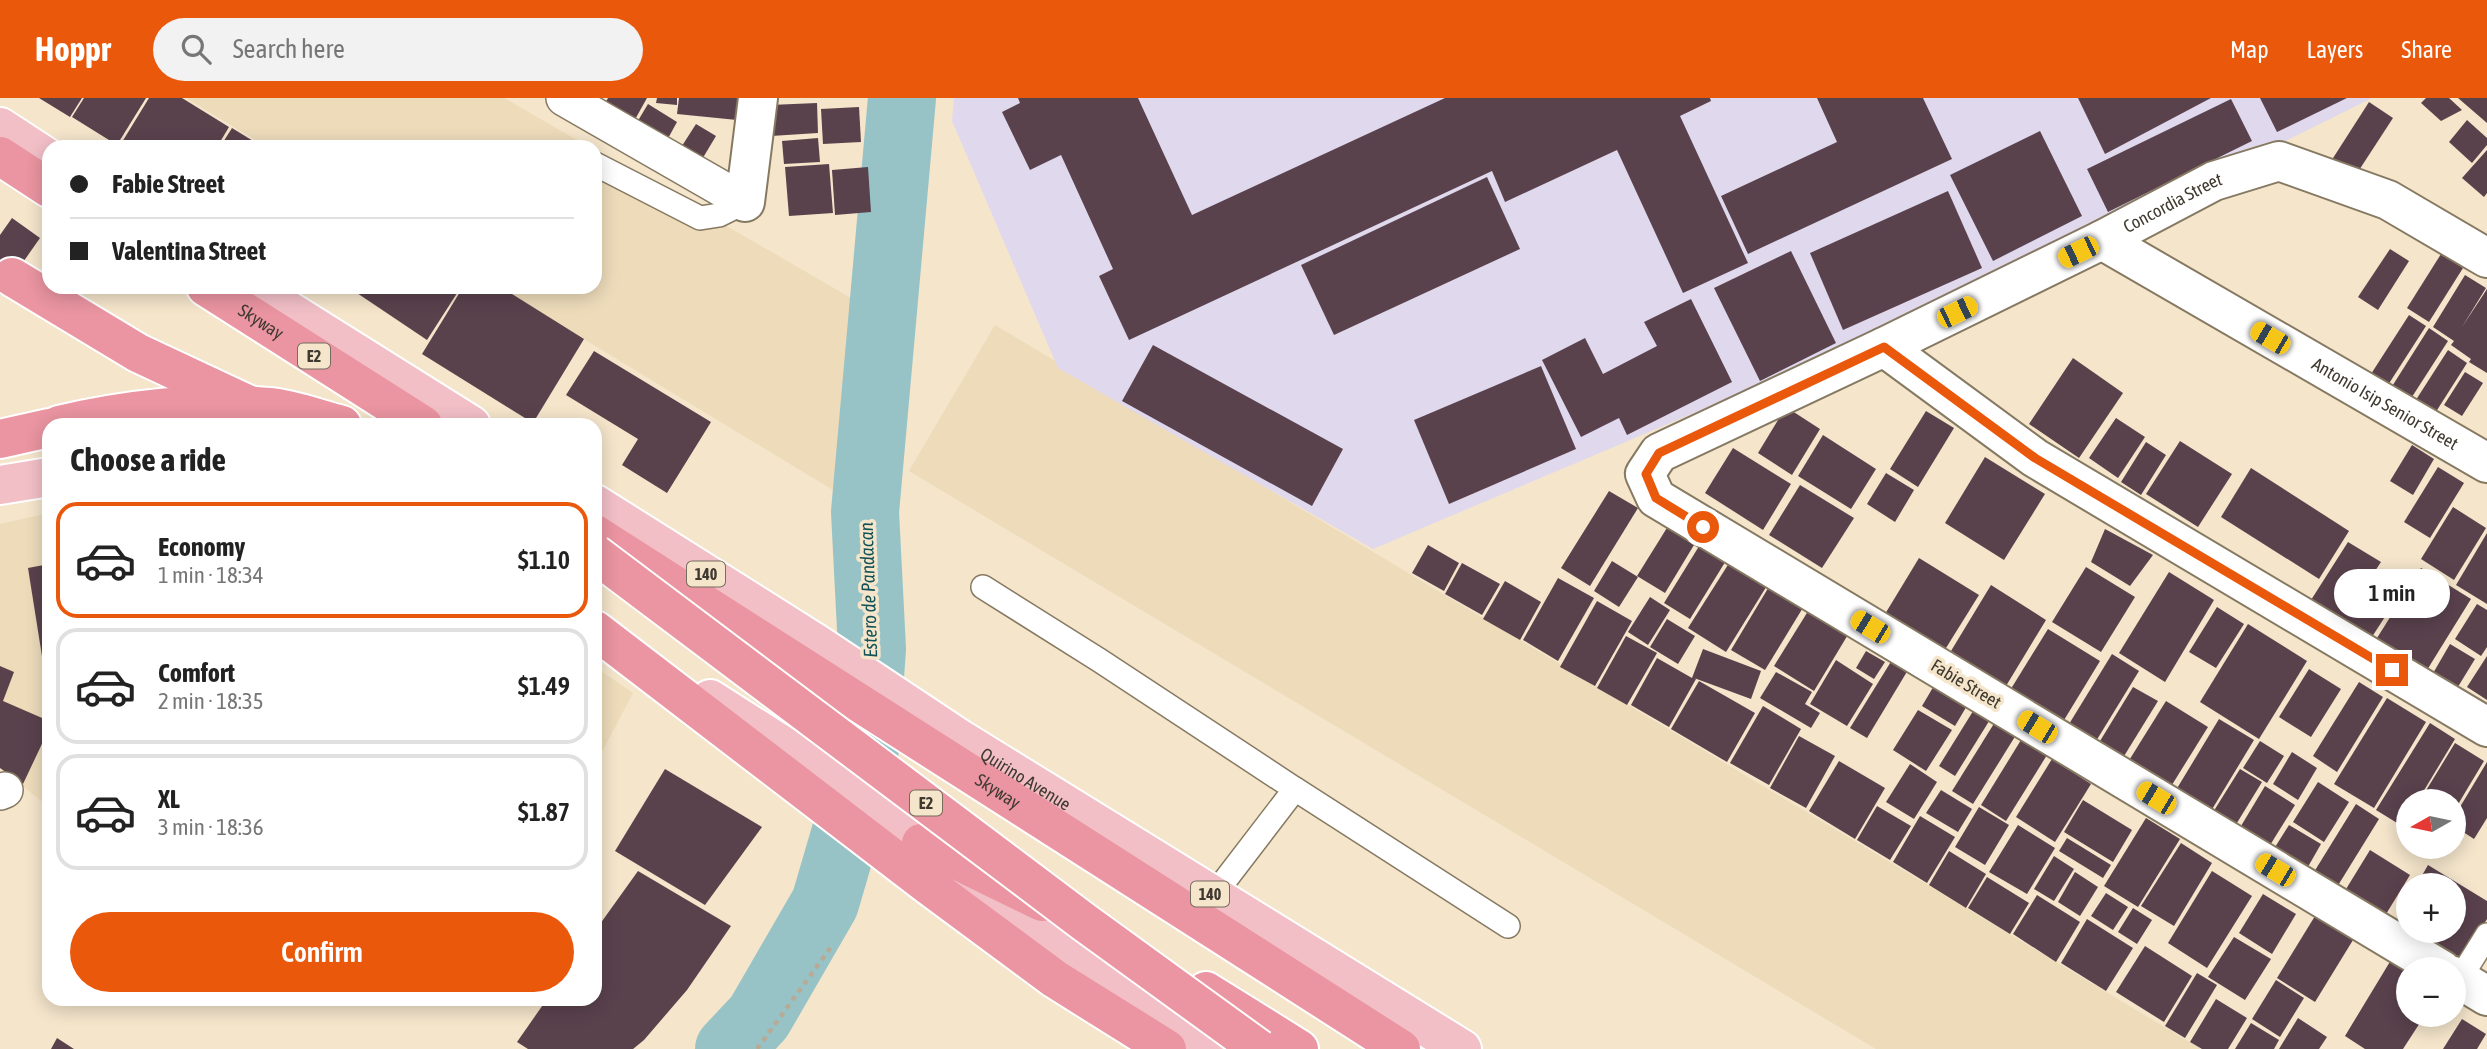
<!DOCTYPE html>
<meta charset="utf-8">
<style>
:root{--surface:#fff;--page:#f2f2f2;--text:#222;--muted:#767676;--line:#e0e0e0;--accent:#ea580c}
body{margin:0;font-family:"Asap Condensed",sans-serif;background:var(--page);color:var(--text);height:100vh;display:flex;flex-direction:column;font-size:26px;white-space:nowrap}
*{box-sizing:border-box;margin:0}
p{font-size:23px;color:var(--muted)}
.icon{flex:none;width:38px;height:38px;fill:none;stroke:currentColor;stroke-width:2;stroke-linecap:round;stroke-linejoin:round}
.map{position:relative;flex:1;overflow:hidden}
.drawer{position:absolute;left:42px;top:320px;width:560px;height:588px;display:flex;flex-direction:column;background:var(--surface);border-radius:21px;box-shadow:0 4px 18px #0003}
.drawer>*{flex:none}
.banner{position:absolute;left:42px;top:42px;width:560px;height:154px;border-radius:21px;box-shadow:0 4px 18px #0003;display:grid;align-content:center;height:154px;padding:0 28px;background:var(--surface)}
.needle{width:46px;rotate:261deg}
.buttons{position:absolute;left:2396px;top:691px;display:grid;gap:14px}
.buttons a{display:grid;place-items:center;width:70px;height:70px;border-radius:50%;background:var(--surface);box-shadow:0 4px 18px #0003;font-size:35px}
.end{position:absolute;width:32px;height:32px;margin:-16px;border:9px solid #ea580c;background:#fff;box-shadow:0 0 0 4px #fff}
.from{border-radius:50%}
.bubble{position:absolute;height:49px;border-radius:24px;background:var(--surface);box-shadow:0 4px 18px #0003;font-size:23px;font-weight:600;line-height:49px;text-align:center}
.car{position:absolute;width:21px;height:42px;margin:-21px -10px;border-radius:9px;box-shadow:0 0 5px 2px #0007;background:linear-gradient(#f5c518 24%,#345 0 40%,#f5c518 0 76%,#345 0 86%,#f5c518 0)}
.banner b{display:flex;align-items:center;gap:24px;height:66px;font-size:26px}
.banner b+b{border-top:2px solid var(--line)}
.banner i{width:18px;height:18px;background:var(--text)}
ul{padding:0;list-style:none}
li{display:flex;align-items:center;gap:21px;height:116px;margin:0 14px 10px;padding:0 14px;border:4px solid var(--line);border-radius:21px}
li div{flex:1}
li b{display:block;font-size:26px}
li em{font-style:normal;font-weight:600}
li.on{border-color:var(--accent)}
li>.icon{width:63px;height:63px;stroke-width:1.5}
h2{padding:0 28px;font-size:32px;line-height:84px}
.cta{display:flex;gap:14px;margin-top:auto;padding:14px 28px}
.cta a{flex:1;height:80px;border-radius:42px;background:var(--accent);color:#fff;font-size:28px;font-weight:600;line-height:80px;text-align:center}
header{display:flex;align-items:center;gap:42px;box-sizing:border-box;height:98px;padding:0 35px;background:var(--accent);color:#fff}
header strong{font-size:33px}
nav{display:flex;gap:38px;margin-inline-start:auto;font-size:24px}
.search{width:490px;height:63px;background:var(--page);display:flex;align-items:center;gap:18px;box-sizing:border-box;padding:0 24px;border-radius:38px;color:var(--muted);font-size:26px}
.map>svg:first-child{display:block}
.built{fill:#eddbba}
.education{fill:#e0d9ee}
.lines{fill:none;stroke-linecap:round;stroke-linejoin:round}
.river{stroke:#97c3c7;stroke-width:68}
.building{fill:#5a424d}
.service-casing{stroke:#867962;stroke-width:26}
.pedestrian-casing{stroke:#867962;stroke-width:38}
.minor-casing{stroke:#867962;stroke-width:42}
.primary-casing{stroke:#fff;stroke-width:42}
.motorway-casing{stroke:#fff;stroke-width:42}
.path{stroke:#b7ab96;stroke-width:4.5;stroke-dasharray:5 5;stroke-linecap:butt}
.service{stroke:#fff;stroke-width:23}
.pedestrian{stroke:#fff;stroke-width:35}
.minor{stroke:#fff;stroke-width:38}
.primary{stroke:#f2bfc7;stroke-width:38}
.motorway{stroke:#ea95a1;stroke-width:38}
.motorway-bridge-casing{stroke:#fff;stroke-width:42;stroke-linecap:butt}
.motorway-bridge{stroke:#ea95a1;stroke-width:38}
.route{stroke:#ea580c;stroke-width:9}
.labels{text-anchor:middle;stroke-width:7;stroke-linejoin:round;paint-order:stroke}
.shield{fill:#f4e5cb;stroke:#756d5e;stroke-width:2}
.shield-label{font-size:16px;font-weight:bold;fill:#3f392f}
.street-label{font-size:18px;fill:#3f392f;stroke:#f4e5cb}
.water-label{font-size:19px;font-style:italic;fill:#125257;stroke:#f4e5cb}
</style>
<header>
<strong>Hoppr</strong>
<div class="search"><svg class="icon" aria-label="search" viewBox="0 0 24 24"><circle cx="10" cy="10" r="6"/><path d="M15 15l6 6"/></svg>Search here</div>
<nav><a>Map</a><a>Layers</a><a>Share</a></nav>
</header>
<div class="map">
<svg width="2487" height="951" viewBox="0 0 2487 951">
<rect width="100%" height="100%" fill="#f4e5cb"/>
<g class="built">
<path d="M186 0H504L589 49H267Z"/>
<path d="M595 52 870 211 843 398 498 189H595Z"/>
<path d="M995 227 2201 951H1876L909 373Z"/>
<path d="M49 415V709L0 670V426Z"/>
<path d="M595 569 633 595 595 667Z"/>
</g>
<path class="education" d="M954 0H2372L1998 186 1373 451 1058 270 952 23Z"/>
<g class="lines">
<path class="river" d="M729 951 759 919 825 805 863 675 872 551 865 414 902 0"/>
</g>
<g class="building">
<path d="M39 0H82L70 19Z"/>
<path d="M84 0H146L117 47 72 19Z"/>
<path d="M149 0H182L229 29 217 49H119Z"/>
<path d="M608 0H647L633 25 604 7Z"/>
<path d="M657 0H677V7L656 5Z"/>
<path d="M679 0H739L737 22 677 16Z"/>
<path d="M1018 0H1138L1192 117 1445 0H1710L1711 3 1680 18 1748 165 1683 195 1617 52 1505 104 1492 73 1129 242 1099 178 1113 171 1061 57 1030 72 1002 14 1020 5Z"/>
<path d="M1817 0H1923L1952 61 1748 156 1721 98 1837 44Z"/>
<path d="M2078 0H2211L2105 56Z"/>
<path d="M2260 0H2347L2277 34Z"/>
<path d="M2426 0H2449L2462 12 2441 23 2421 5Z"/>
<path d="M2458 0H2487V25Z"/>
<path d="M2231 1 2252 43 2108 114 2087 71Z"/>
<path d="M2369 4 2393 20 2350 86 2326 71Z"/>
<path d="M817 5 818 35 771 38 770 7Z"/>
<path d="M648 6 677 24 666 44 636 26Z"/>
<path d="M859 9 861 44 823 46 821 11Z"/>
<path d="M2467 22 2487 40V47L2472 65 2449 44Z"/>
<path d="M696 26 716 38 701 63 680 51Z"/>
<path d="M232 30 263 49H220Z"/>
<path d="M2040 33 2082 118 1993 163 1950 77Z"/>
<path d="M818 40 820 64 784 66 782 43Z"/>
<path d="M2487 52V95L2484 99 2462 80Z"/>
<path d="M829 66 833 115 789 118 785 69Z"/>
<path d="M868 69 871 114 835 117 832 72Z"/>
<path d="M1487 79 1520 151 1334 237 1301 167Z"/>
<path d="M1948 93 1982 170 1843 232 1810 155Z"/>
<path d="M12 120 40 140 0 197V137Z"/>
<path d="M2390 151 2409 163 2378 212 2358 199Z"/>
<path d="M1791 153 1836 245 1760 283 1714 190Z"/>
<path d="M2441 156 2463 170 2429 224 2407 210Z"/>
<path d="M2465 177 2486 190 2462 229 2487 191V275L2469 264 2471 261 2451 247 2454 243 2433 229Z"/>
<path d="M348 189H461L427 242Z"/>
<path d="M463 189H501L584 241 533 325 422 256Z"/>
<path d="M1691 201 1732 284 1627 337 1619 320 1581 339 1542 262 1585 240 1603 276 1657 248 1644 224Z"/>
<path d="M2409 217 2426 228 2388 287 2371 276Z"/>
<path d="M2429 230 2448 243 2410 302 2391 290Z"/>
<path d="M1153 247 1343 351 1312 408 1122 303Z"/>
<path d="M2448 252 2467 265 2432 320 2412 308Z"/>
<path d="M594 253 711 324 667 395 622 367 638 341 566 297Z"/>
<path d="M2073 260 2123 295 2079 360 2029 326Z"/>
<path d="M1541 268 1576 351 1449 406 1414 322Z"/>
<path d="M2465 274 2483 285 2462 318 2444 307Z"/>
<path d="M1786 309 1820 331 1792 377 1758 355Z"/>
<path d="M1926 313 1954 330 1918 389 1890 371Z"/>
<path d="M2116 320 2145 339 2118 380 2089 360Z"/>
<path d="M1823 337 1876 371 1851 411 1798 378Z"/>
<path d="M2180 343 2232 376 2198 429 2146 396Z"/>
<path d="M2146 344 2166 357 2141 397 2121 384Z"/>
<path d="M2412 347 2434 361 2413 397 2390 383Z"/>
<path d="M1733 350 1791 386 1763 432 1705 395Z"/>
<path d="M1985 359 2045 396 2004 462 1945 425Z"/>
<path d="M2438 369 2464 385 2430 440 2404 424Z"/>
<path d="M2251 370 2349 433 2319 481 2221 419Z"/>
<path d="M1886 375 1914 392 1895 424 1867 406Z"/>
<path d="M1800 387 1854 420 1822 470 1769 437Z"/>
<path d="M1609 393 1638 410 1590 488 1561 470Z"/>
<path d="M2453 409 2486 430 2454 482 2421 461Z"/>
<path d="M1670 425 1697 442 1665 495 1637 478Z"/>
<path d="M2105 431 2153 457 2130 488 2091 464Z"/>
<path d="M2487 435V506L2456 487Z"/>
<path d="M2348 444 2381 464 2375 473 2403 491 2368 545 2338 519 2311 502Z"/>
<path d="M1701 445 1727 461 1690 521 1664 505Z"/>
<path d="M1428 447 1459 465 1444 493 1412 475Z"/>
<path d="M1919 460 1979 497 1941 558 1882 521Z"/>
<path d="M1731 462 1768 486 1726 554 1688 530Z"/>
<path d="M1612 463 1638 479 1619 509 1594 493Z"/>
<path d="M1462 465 1500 486 1482 517 1445 496Z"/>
<path d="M49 466V596H48L28 470Z"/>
<path d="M2086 469 2135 499 2101 554 2052 524Z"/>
<path d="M2421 470 2471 501 2427 572 2377 540Z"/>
<path d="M2169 474 2214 502 2165 584 2119 555Z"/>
<path d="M1558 480 1594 500 1558 563 1523 542Z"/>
<path d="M1505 483 1541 504 1520 542 1483 521Z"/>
<path d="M1770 487 1804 508 1765 572 1731 552Z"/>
<path d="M1991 487 2046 522 2006 588 1951 553Z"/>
<path d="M1650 499 1670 512 1648 547 1628 534Z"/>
<path d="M1597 503 1632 523 1595 588 1560 569Z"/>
<path d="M2477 506 2487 512V549L2481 558 2455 541Z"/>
<path d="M2217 509 2244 526 2216 570 2189 554Z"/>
<path d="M1810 510 1849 535 1814 593 1774 568Z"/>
<path d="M1667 521 1695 538 1678 566 1650 549Z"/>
<path d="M2248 526 2307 563 2259 641 2200 604Z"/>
<path d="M2048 531 2100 563 2061 627 2009 594Z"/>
<path d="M1626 538 1657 555 1627 607 1597 590Z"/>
<path d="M2450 546 2475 561 2456 592 2432 577Z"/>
<path d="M1703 551 1761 573 1751 601 1694 580 1696 581 1669 629 1631 607 1657 560 1692 580Z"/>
<path d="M1866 553 1885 564 1874 581 1856 570Z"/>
<path d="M2112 556 2139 573 2093 648 2066 631Z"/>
<path d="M2487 558V602L2467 589Z"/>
<path d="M1836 562 1873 586 1847 628 1810 606Z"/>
<path d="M1892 562 1908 572 1867 640 1850 630Z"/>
<path d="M0 568 14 574 3 603 49 623V631L23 686 0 670Z"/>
<path d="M2309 571 2341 591 2311 639 2279 619Z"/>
<path d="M1776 574 1812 594 1805 606 1820 615 1811 630 1760 600Z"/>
<path d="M1699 583 1755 615 1727 664 1671 631Z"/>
<path d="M2359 584 2383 599 2337 674 2313 658Z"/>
<path d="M1935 586 1968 606 1955 628 1922 608Z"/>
<path d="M2133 589 2158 603 2121 663 2097 648Z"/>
<path d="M2387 600 2426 624 2374 710 2334 686Z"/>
<path d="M2166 603 2208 629 2170 690 2128 664Z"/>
<path d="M1763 608 1801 631 1769 687 1730 665Z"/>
<path d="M1975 610 1991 620 1955 678 1939 668Z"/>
<path d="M1918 612 1952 632 1926 673 1893 652Z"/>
<path d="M2219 621 2254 642 2208 718 2173 697Z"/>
<path d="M1995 624 2016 637 1973 706 1952 693Z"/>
<path d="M2430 625 2455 641 2417 704H2408V718L2402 728 2376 712Z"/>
<path d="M1799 638 1835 658 1806 710 1770 690Z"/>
<path d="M2021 642 2047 657 2006 723 1981 707Z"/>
<path d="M2260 643 2284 658 2267 685 2243 670Z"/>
<path d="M2455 645 2484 663 2454 713V704H2419Z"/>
<path d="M2292 654 2317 670 2298 702 2273 686Z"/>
<path d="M2052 661 2091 686 2055 744 2016 719Z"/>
<path d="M1839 663 1885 690 1855 741 1809 713Z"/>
<path d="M2487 664V720L2474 741 2454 728V719Z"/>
<path d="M1910 666 1937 684 1914 721 1886 704Z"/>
<path d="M665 671 762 729 705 807 615 753Z"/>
<path d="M2240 671 2262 684 2232 733 2210 719Z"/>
<path d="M2318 684 2349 704 2324 744 2293 724Z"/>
<path d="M2265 688 2295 707 2267 752 2238 733Z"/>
<path d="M1941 692 1972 711 1958 734 1926 715Z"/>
<path d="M2083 702 2132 732 2113 764 2064 734Z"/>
<path d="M2356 706 2379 721 2337 789 2314 774Z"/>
<path d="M1877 708 1911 728 1890 762 1857 742Z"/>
<path d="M1979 709 2009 727 1985 767 1955 749Z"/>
<path d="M1920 718 1955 739 1927 785 1893 764Z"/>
<path d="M2146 720 2180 741 2138 809 2104 788Z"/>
<path d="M2018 727 2055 750 2027 796 1989 774Z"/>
<path d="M2289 727 2321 746 2305 774 2272 754Z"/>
<path d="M2067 740 2111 767 2103 780 2059 753Z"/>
<path d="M2181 745 2212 765 2174 828 2141 808Z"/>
<path d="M2370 752 2410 777 2383 821 2343 796Z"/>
<path d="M1949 753 1986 776 1966 810 1929 787Z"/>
<path d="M2054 758 2074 771 2054 803 2034 791Z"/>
<path d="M2428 767 2487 803V821L2462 861 2419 833H2454V788H2416Z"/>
<path d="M638 773 731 828 687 892 644 942 633 951H528L517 944 547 901H595V833Z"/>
<path d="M2212 773 2252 798 2207 870 2168 845Z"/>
<path d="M2075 774 2098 789 2080 818 2058 804Z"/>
<path d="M1987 779 2029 805 2010 836 1968 810Z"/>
<path d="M2106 795 2128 809 2113 832 2091 818Z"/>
<path d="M2263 796 2296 816 2272 856 2239 835Z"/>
<path d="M2037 797 2080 824 2056 864 2013 836Z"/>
<path d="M2408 800V826L2397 819Z"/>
<path d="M2133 810 2152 822 2137 846 2118 834Z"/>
<path d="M2315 818 2353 842 2315 904 2277 880Z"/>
<path d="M2087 821 2133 850 2106 893 2061 865Z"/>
<path d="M2234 839 2271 861 2245 902 2208 879Z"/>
<path d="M2145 848 2192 878 2164 924 2116 894Z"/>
<path d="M2391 862 2408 873V917H2425L2403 951H2365L2345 938Z"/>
<path d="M2197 875 2217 887 2185 940 2165 928Z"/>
<path d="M2276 882 2304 900 2280 939 2252 921Z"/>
<path d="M2216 901 2247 920 2228 951H2202L2190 944Z"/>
<path d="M2298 920 2327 939 2319 951H2279Z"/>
<path d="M2462 921 2486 936 2477 951H2443Z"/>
<path d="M2251 925 2279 942 2274 951H2235Z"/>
<path d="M57 940 74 951H51Z"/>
</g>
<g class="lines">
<defs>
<g id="service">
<path d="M595 66 700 120 719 117 745 104"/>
<path d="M983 489 1099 562 1295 691 1213 798"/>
<path d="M1295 691 1508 828"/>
<path d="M2459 882 2487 837"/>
</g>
<g id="pedestrian">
<path d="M564 0 745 104"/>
<path d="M0 694 5 692"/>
</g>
<g id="minor">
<path d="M745 104 758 0"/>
<path id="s1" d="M2102 142 2487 365"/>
<path d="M1884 249 2035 360 2487 629"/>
<path id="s2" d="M2442 872 1656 400 1645 376 1659 355 1884 249 2102 142 2214 83 2279 63 2388 102 2487 160"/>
<path d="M2454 878 2487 898"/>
</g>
<g id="primary">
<path d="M0 29 49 61"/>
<path d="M251 189 471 327"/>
<path d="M0 387 49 379"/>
<path id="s3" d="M595 406 817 546 960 641 1462 951"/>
<path d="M710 601 790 652 1079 862 1218 951"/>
</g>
<g id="motorway">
<path d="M0 58 49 90"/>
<path d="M12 179 138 255 292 327"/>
<path id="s4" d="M206 189 423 327"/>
<path d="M59 327C123 312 202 302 269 309 293 311 318 321 342 327"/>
<path d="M0 341 49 330"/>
<path id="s5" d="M595 436 1401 951"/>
<path d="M595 532 928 787 1055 881 1167 951"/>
<path d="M921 745 1042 804"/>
<path d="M1206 893 1299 951"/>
</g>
</defs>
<use href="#service" class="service-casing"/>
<use href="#pedestrian" class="pedestrian-casing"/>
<use href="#minor" class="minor-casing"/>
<use href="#primary" class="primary-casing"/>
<use href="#motorway" class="motorway-casing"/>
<path class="path" d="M757 951 831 849"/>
<use href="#service" class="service"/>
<use href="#pedestrian" class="pedestrian"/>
<use href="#minor" class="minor"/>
<use href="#primary" class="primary"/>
<use href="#motorway" class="motorway"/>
<defs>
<path id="motorway-bridge" d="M595 456 1084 824 1259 951"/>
</defs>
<use href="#motorway-bridge" class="motorway-bridge-casing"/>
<use href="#motorway-bridge" class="motorway-bridge"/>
</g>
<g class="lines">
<path class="route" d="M1703 429 1656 400 1646 376 1659 355 1884 249 2035 360 2392 572"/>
</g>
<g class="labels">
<g class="shield">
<rect x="298" y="245.5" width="32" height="25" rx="5"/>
<rect x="687" y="463.5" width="38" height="25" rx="5"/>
<rect x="910" y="692.5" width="32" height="25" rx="5"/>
<rect x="1191" y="783.5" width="38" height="25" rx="5"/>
</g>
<g class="shield-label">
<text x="314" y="264">E2</text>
<text x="706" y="482">140</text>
<text x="926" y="711">E2</text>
<text x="1210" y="802">140</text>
</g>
<g class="street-label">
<text dy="6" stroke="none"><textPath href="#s2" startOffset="1540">Concordia Street</textPath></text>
<text dy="6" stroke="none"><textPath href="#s4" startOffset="65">Skyway</textPath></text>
<text dy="6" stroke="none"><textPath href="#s1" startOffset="327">Antonio Isip Senior Street</textPath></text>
<text transform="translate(1966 586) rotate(31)" y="6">Fabie Street</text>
<text dy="6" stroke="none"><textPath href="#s3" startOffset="511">Quirino Avenue</textPath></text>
<text dy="6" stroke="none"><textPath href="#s5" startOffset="478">Skyway</textPath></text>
</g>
<g class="water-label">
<text transform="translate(868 492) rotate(-92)" y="7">Estero de Pandacan</text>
</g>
</g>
</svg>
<div class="buttons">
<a><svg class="needle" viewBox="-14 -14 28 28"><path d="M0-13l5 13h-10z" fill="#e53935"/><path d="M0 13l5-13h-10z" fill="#767676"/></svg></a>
<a>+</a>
<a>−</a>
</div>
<i class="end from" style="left:1703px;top:429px"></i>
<i class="end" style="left:2392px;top:572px"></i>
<div class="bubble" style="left:2334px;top:471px;width:116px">1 min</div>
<i class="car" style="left:2078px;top:154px;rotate:244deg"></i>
<i class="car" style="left:1957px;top:214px;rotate:64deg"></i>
<i class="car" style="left:2270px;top:240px;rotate:300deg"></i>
<i class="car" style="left:1870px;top:529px;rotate:301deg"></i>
<i class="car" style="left:2037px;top:629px;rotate:301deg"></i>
<i class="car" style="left:2156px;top:700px;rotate:301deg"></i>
<i class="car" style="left:2275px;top:772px;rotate:301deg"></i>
<div class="banner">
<b><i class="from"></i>Fabie Street</b>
<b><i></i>Valentina Street</b>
</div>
<section class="drawer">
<h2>Choose a ride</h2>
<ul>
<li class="on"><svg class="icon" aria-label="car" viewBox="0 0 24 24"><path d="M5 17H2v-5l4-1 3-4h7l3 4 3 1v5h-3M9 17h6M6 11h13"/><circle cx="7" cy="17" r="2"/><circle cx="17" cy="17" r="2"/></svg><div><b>Economy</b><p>1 min · 18:34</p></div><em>$1.10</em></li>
<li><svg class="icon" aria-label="car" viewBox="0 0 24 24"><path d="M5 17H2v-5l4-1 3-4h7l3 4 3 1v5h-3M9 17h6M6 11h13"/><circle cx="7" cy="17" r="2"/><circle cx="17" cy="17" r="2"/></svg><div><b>Comfort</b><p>2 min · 18:35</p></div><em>$1.49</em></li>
<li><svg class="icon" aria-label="car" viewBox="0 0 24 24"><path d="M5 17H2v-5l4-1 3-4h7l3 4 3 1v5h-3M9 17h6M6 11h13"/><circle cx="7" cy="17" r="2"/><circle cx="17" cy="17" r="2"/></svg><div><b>XL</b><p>3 min · 18:36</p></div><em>$1.87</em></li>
</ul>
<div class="cta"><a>Confirm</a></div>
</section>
</div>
